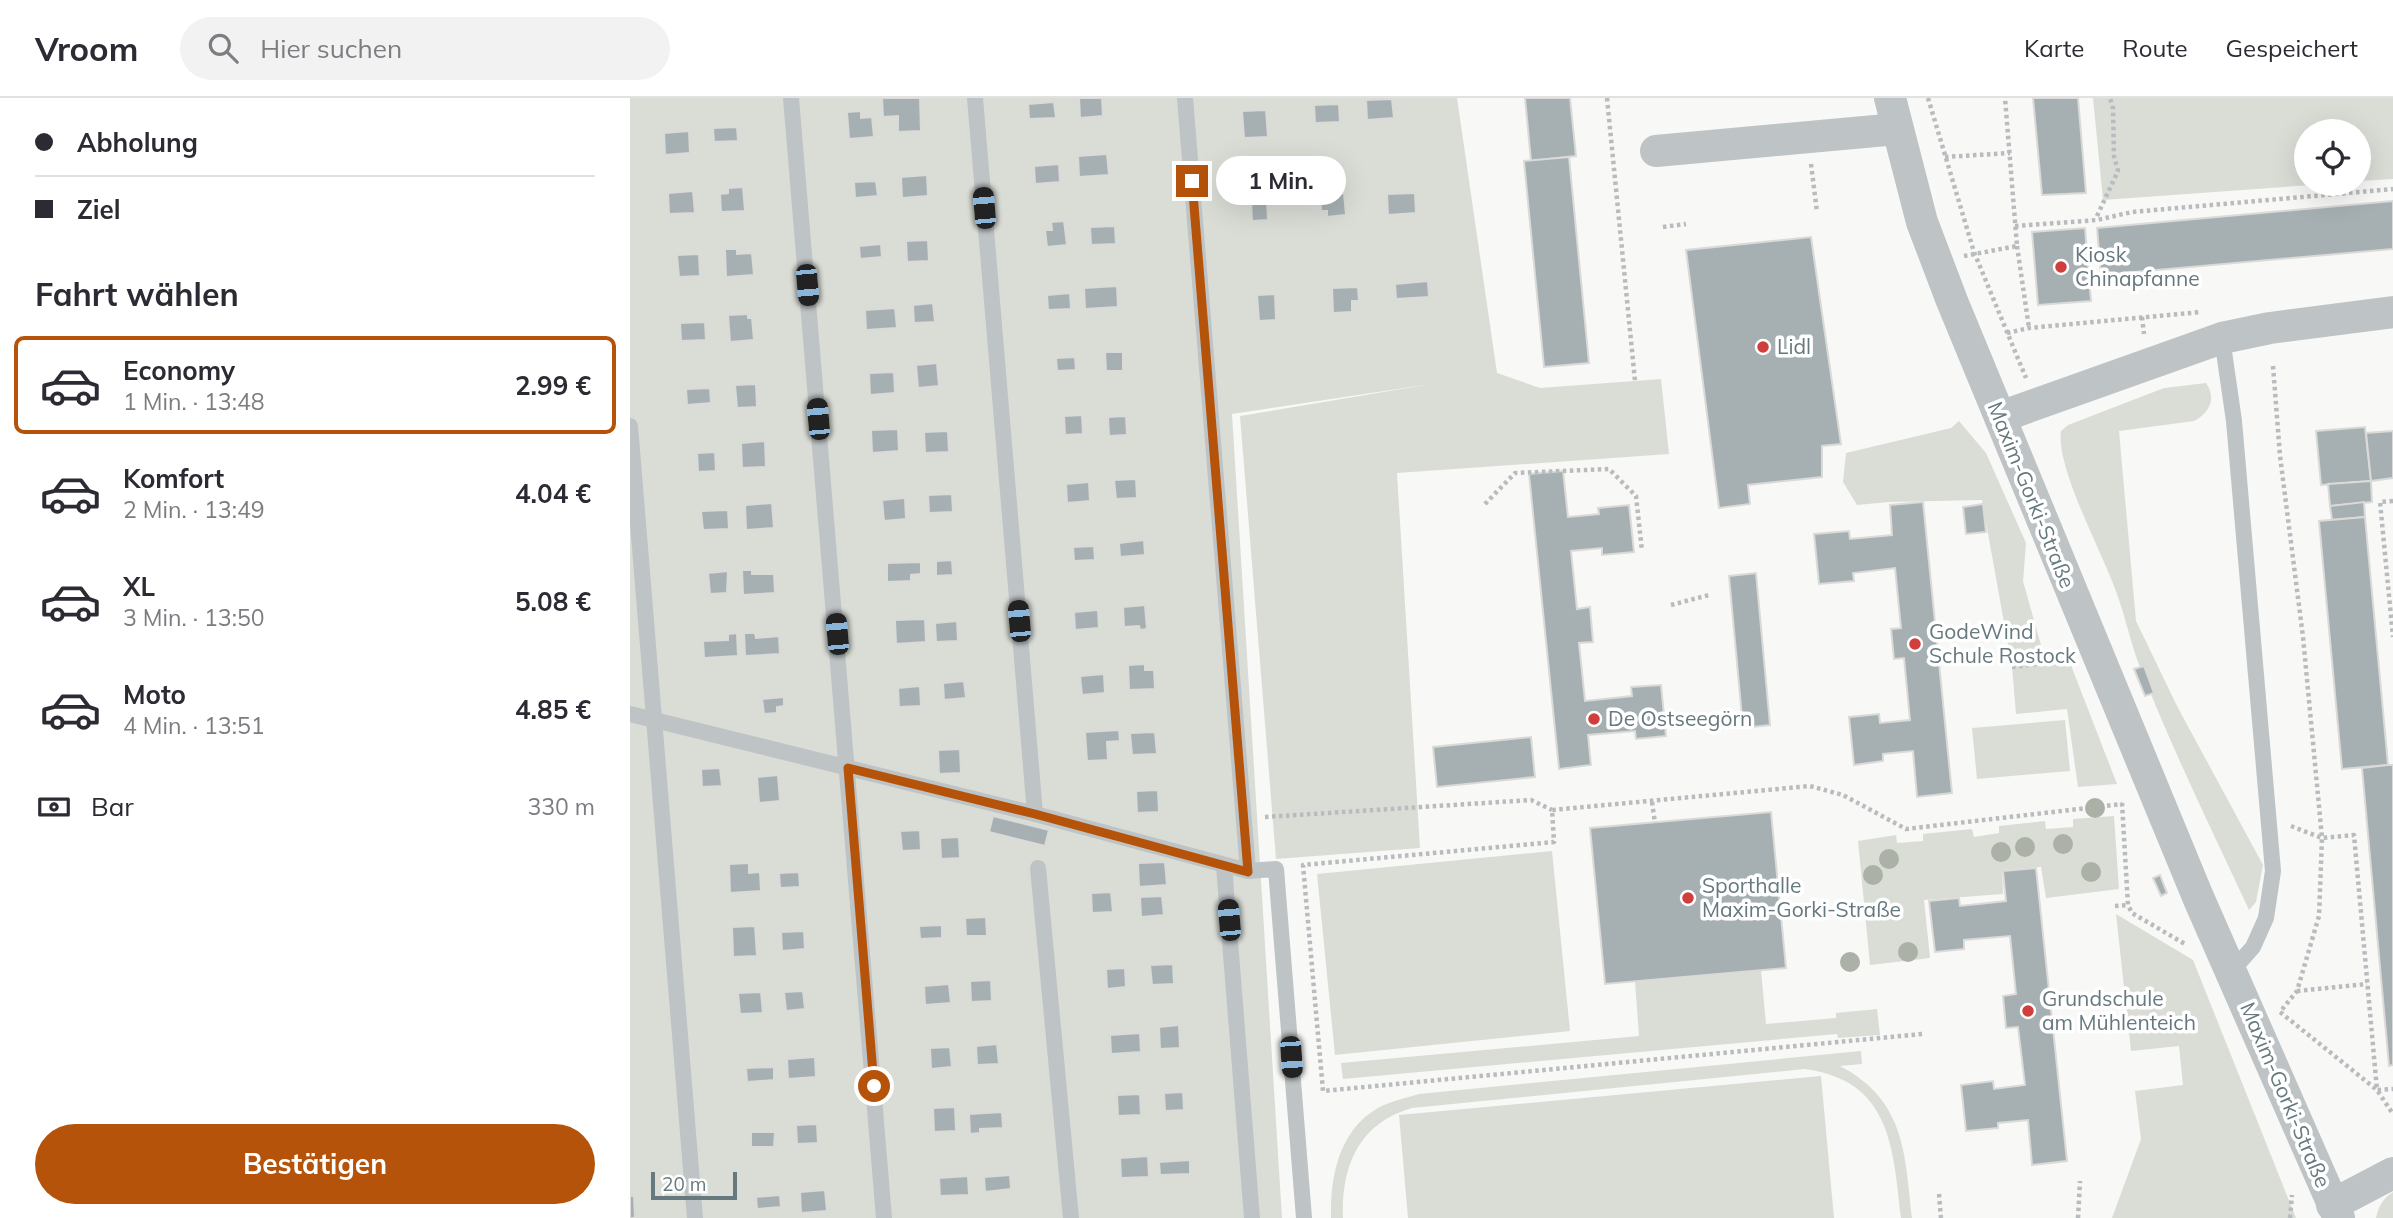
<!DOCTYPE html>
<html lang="de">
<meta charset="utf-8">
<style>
:root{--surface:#fff;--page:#f2f2f3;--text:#2b2b33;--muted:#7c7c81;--line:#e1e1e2;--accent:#b45309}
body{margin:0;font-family:Mulish,sans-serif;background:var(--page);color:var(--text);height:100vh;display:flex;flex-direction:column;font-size:26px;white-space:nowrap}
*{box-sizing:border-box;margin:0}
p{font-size:23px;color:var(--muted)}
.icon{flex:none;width:38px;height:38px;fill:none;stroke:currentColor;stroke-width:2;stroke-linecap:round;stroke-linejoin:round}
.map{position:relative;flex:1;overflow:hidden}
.drawer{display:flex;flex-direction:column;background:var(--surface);width:630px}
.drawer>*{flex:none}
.banner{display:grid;align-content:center;height:154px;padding:0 35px;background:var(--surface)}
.fabs{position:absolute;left:1664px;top:21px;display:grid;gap:14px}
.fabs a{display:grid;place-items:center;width:77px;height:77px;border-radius:50%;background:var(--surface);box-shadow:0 7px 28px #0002;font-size:35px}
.scale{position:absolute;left:21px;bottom:18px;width:86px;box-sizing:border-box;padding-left:7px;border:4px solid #66797e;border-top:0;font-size:19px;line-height:24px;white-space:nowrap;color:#66797e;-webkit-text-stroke:5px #fff;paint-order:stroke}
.end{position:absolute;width:32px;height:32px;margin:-16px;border:9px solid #b45309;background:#fff;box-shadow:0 0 0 4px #fff}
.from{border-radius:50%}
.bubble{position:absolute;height:49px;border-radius:24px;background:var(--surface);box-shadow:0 7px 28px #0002;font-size:23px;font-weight:700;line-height:49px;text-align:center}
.car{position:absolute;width:21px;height:42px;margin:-21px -10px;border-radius:9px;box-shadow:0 0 5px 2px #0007;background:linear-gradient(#222 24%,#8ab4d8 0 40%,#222 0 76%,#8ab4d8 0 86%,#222 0)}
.banner b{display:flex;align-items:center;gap:24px;height:66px;font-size:26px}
.banner b+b{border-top:2px solid var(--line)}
.banner i{width:18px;height:18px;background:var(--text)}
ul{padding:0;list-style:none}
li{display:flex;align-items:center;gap:21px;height:98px;margin:0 14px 10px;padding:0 21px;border:4px solid transparent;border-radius:10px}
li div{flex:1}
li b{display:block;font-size:26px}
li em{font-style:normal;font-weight:700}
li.on{border-color:var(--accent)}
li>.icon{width:63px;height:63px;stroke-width:1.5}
h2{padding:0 35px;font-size:32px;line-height:84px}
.pay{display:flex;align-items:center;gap:18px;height:77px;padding:0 35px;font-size:26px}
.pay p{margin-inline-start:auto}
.primary-button{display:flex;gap:14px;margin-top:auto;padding:14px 35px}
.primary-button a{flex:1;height:80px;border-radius:42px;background:var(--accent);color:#fff;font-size:28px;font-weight:700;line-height:80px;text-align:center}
header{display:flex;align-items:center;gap:42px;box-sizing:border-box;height:98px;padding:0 35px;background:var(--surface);border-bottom:2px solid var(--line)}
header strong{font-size:33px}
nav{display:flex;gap:38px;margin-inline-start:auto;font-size:24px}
.search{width:490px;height:63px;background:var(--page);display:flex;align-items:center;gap:18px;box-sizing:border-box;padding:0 24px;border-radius:38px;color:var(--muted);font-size:26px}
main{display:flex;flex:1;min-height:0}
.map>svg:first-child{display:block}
.green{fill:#daddd6}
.building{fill:#a6b0b2;stroke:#dadad8;stroke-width:2}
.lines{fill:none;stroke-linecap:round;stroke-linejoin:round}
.path{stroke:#b8bcbe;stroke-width:4.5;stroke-dasharray:3.5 3.5;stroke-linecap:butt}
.service{stroke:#bec3c5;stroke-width:16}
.minor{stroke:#bec3c5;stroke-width:32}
.tree{fill:#abb1a6}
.route{stroke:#b45309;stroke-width:9}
.poi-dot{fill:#d13e3e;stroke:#fff;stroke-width:2.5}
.labels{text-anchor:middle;stroke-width:7;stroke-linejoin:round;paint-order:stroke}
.poi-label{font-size:21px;fill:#66797e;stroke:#fff;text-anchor:start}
.street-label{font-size:21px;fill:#66797e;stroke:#fff}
</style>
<header>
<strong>Vroom</strong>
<div class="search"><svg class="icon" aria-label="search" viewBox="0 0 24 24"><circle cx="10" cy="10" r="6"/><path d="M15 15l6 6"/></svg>Hier suchen</div>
<nav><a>Karte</a><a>Route</a><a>Gespeichert</a></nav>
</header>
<main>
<section class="drawer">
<div class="banner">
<b><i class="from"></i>Abholung</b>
<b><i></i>Ziel</b>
</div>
<h2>Fahrt wählen</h2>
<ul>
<li class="on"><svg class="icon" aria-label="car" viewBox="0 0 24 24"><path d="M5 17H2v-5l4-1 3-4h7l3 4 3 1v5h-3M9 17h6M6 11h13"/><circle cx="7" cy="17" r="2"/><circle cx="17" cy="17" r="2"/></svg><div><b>Economy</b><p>1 Min. · 13:48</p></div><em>2.99 €</em></li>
<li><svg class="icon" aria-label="car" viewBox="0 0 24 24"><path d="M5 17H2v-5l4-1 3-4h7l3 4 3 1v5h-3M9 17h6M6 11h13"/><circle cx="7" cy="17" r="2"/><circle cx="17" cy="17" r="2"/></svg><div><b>Komfort</b><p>2 Min. · 13:49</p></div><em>4.04 €</em></li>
<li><svg class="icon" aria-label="car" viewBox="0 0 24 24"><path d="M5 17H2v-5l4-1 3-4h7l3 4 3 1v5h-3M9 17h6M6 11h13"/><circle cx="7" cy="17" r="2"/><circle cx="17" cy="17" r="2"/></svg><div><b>XL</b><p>3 Min. · 13:50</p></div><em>5.08 €</em></li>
<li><svg class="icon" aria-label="car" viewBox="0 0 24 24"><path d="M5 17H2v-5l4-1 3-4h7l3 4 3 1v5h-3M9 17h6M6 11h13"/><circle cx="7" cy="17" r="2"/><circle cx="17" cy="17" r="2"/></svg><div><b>Moto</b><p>4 Min. · 13:51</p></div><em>4.85 €</em></li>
</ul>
<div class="pay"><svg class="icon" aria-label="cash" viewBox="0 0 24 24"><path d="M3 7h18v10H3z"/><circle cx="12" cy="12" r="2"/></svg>Bar<p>330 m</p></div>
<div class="primary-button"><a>Bestätigen</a></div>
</section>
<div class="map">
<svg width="1763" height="1120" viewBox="0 0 1763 1120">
<rect width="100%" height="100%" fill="#f8f8f6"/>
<g class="green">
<path d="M0 0H827L867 275 910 290 1031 281 1039 356 767 375 790 750 646 761 610 318 801 286 602 316 652 1120H0Z"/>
<path d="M1463 0H1763V81L1729 83V33H1676V86H1696L1473 102Z"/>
<path d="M1576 285C1587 301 1579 315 1564 323L1489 333 1506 523 1547 608 1633 767 1626 804 1619 812C1581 730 1541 649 1508 564 1499 539 1494 513 1484 488 1470 450 1426 369 1431 333L1438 327 1534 290Z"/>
<path d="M1329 323 1356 355 1396 445 1393 483 1416 565 1437 557 1487 686 1448 689 1437 611 1386 616 1382 569 1352 402 1259 404 1227 407 1213 384 1216 355 1321 330Z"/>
<path d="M1435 622 1440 673 1347 681 1342 630Z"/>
<path d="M1484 718 1489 791 1416 800 1411 769 1372 772 1373 796 1294 802 1300 860 1240 867 1228 743 1266 737 1267 745 1293 743V736L1342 731 1344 739 1369 735V728L1415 723 1416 731 1443 729V721Z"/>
<path d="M922 753 940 933 705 957 687 776Z"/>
<path d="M1486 816 1563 862 1666 1120H1482L1511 1041 1505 993 1553 987 1549 948 1501 953Z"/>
<path d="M1131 872 1136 926 1206 920V915L1247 911 1250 937 1208 940 1207 936 713 981 711 965 1009 938 1005 884Z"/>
<path d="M1231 953 1232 966 1210 968C1275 1002 1275 1055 1282 1120H1271C1263 1049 1261 983 1175 971L782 1010C729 1025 711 1068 713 1120H701C700 1079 709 1032 748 1010 761 1003 776 1000 789 996Z"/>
<path d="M1191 978 1204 1120H778L769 1017Z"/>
<path d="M1763 1094V1120H1746C1749 1108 1752 1101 1763 1094Z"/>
</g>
<g class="building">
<path d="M252 0H290L291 33 268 34V18L253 19Z"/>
<path d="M449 0H472L473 18 450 20Z"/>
<path d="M895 0H940L946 58 901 63Z"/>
<path d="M1403 0H1448L1456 95 1412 97Z"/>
<path d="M762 1 764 20 737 22 736 2Z"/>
<path d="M424 4 426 20 399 21 398 6Z"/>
<path d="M709 6 710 24 685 25 684 7Z"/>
<path d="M636 12 638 39 614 40 612 13Z"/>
<path d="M231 13V20L242 19 244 39 219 41 217 14Z"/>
<path d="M107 29 108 43 84 44 83 30Z"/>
<path d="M59 33 60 55 35 57 34 35Z"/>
<path d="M477 56 479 77 449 79 448 58Z"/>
<path d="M939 59 959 265 914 269 894 63Z"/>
<path d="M429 66 430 84 405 86 404 68Z"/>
<path d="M297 77 298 98 272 100 271 79Z"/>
<path d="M246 83 248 98 225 100 224 84Z"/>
<path d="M113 89 115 113 91 114 90 96 98 95V90Z"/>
<path d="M63 93 65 115 39 116 38 95Z"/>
<path d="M714 95 716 117 697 119V113H691L690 97Z"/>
<path d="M785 95 786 115 758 117 757 96Z"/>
<path d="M637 102 638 122 622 123 621 103Z"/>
<path d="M1763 103V151L1471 177 1467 130Z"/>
<path d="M434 123 437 147 417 149 415 132H422L421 124Z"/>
<path d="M485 128 486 146 461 147 460 129Z"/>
<path d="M1455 130 1461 203 1408 207 1402 134Z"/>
<path d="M1181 139 1211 346 1192 348V379L1118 387 1120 406 1089 410 1056 152Z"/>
<path d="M298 142 299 163 277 164 276 143Z"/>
<path d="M251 146 252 159 230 161 229 148Z"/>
<path d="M95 151H107V156L122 155 124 177 96 179Z"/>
<path d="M69 156 70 178 49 179 47 157Z"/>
<path d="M798 183 799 199 766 201 765 186Z"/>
<path d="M487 188 488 209 455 211 454 190Z"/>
<path d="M728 189 729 203H722V214L703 215 702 190Z"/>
<path d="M440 195 441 211 418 212 417 197Z"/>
<path d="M645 196 646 222 629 223 627 197Z"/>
<path d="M303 205 305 224 284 225 283 207Z"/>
<path d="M265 210 267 230 236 232 235 212Z"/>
<path d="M118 216V220H122L124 242 100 244 98 217Z"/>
<path d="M75 224 76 242 51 243 50 225Z"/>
<path d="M475 254H493V273H476Z"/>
<path d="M445 259 446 272 427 273 426 260Z"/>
<path d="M307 265 309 288 288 290 286 267Z"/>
<path d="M264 274 265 295 240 297 239 275Z"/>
<path d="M126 286 127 309 107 310 105 287Z"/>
<path d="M80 290 81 305 57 307 56 291Z"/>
<path d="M452 317 453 336 435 337 434 318Z"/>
<path d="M496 318 497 337 479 338 478 319Z"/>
<path d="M1735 329 1741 383 1691 387 1686 333Z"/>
<path d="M268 331 269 353 242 355 241 332Z"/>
<path d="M318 333 319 354 295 355 294 334Z"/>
<path d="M1763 333V380L1741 383 1736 335Z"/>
<path d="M135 343 136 369 112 370 111 345Z"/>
<path d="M85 354 86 373 68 374 67 355Z"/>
<path d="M933 373 938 419 969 416 968 410 999 407 1004 454 972 457V450L941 453 947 511 960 509 963 544 949 545 955 603 1002 598 1001 589 1031 587 1036 638 1006 641 1005 633 958 637 961 667 929 671 899 376Z"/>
<path d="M506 381 507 400 486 401 484 382Z"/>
<path d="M1741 383 1742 404 1700 408 1698 386Z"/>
<path d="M459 384 460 403 437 405 436 386Z"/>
<path d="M322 396 323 414 299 415 298 397Z"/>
<path d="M275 400 276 421 254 423 252 402Z"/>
<path d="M1293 404 1322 695 1287 699 1283 653 1253 656V663L1224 667 1219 619 1249 616 1250 625 1280 622 1274 560 1264 561 1261 531 1271 530 1265 470 1223 475 1224 483 1189 486 1184 436 1219 433 1220 441 1262 437 1260 407Z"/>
<path d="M1734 404 1735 419 1702 422 1700 408Z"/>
<path d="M142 405 144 430 116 432 115 407Z"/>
<path d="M1353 406 1356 434 1336 436 1333 409Z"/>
<path d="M98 412 99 431 73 432 71 413Z"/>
<path d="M1735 419 1758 667 1712 671 1689 423Z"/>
<path d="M514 442 515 457 490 459 489 445Z"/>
<path d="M464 448 465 462 444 463 443 449Z"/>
<path d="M322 462 323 477 306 478V463Z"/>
<path d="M291 464V476L281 477V483L257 484V465Z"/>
<path d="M112 472H122V476H144L145 495 113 497Z"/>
<path d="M98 473 97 495 80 496 78 475Z"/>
<path d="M1126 475 1140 627 1113 630 1099 478Z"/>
<path d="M515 507 517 531 510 532 509 528 494 529 493 509Z"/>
<path d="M468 512 469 530 445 532 444 514Z"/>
<path d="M295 521 296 544 266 546 265 522Z"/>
<path d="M327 523 328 543 306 544 305 525Z"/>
<path d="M107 535 108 558 74 560 73 543 98 542V536Z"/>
<path d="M114 535H125L126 540 149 538 150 556 115 558Z"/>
<path d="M515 566V572H524L525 591 499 592 498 567Z"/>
<path d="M1514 568 1524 595 1515 598 1504 571Z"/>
<path d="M474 576 475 595 452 597 450 578Z"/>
<path d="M334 583 336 600 314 602 313 585Z"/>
<path d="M290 588 291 608 269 609 268 590Z"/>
<path d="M154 599V608L147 609V615L134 616 132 601Z"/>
<path d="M489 632 490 643 477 644 478 662 457 663 455 634Z"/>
<path d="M525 634 527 656 502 657 500 635Z"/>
<path d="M901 639 905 679 807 689 803 649Z"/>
<path d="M330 651 331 675 309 676 308 652Z"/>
<path d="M1758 667H1763V967L1759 968 1732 670Z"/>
<path d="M90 670 92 688 72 689 71 671Z"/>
<path d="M148 677 150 703 129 705 127 679Z"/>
<path d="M528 692 529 714 507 715 506 693Z"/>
<path d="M1141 714 1156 870 975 886 960 730Z"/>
<path d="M363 718 419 732 415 748 359 734Z"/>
<path d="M290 732 291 752 272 753 270 733Z"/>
<path d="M329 739 330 760 311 761 310 740Z"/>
<path d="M535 764 537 787 509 789 508 765Z"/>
<path d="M119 765V775L130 774 131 793 100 795 99 766Z"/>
<path d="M1406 770 1437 1063 1402 1067 1398 1022 1368 1025V1030L1336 1033 1331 987 1363 983 1364 991 1395 987 1388 929 1376 930 1373 898 1386 896 1380 838 1334 842V851L1305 854 1299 803 1329 800 1330 808 1376 803 1373 773Z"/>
<path d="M169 774 170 789 150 790 149 775Z"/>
<path d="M1530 777 1537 795 1531 798 1523 780Z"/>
<path d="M481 794 483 814 462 815 461 795Z"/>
<path d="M532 798 534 817 511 819 510 799Z"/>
<path d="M356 819 357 838H336L335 820Z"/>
<path d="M312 827V840L290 841 289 828Z"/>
<path d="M125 828 127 858 103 859 102 829Z"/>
<path d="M174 833 175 851 152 853 151 834Z"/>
<path d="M543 866 544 886 522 887 520 867Z"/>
<path d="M495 870 496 889 477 891 476 871Z"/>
<path d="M361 882 362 903 341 904 340 883Z"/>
<path d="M319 886 321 905 295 907 294 888Z"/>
<path d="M173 893 175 911 156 913 154 894Z"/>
<path d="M131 894 133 915 110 916 108 895Z"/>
<path d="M549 927 550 950 530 951 529 929Z"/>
<path d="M510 935 511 954 481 956 480 937Z"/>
<path d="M367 946 369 966 347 967 346 948Z"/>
<path d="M320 949 322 969 301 971 300 950Z"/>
<path d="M185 959 186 979 158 981 157 961Z"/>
<path d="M144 969V982L117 984 116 970Z"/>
<path d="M553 994 554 1012 535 1013 534 995Z"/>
<path d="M510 996 511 1017 488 1018 487 997Z"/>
<path d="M325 1009 326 1033 304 1034 303 1010Z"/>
<path d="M372 1014 373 1030 350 1031V1035L340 1036 339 1016Z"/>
<path d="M187 1026 188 1045 167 1046 166 1027Z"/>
<path d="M121 1034H145L144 1049H121Z"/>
<path d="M518 1058 519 1079 491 1080 490 1060Z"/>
<path d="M560 1062V1076L530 1077 529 1064Z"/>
<path d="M380 1077 381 1091 355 1094 354 1079Z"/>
<path d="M338 1078 339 1097 310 1098 309 1080Z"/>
<path d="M195 1092 197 1113 171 1115 170 1094Z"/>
<path d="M150 1097 151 1109 127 1111 126 1099Z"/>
<path d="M0 1098H4L5 1120H0Z"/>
</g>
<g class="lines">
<g class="path">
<path d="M977 0 1005 283"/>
<path d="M1298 0 1344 154 1396 280"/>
<path d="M1315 59 1380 55"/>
<path d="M1181 66 1187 114"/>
<path d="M1467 118 1488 73 1484 58 1483 10 1480 0"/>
<path d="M1385 128 1467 122 1502 114 1763 91"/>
<path d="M1033 129 1056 126"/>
<path d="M1387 148 1399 230"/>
<path d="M1334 158 1387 148 1375 0"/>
<path d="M1512 219 1514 236"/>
<path d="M1377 235 1399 230 1571 214"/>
<path d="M1643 268 1650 358 1673 539 1692 740 1689 818 1667 893 1650 914 1747 992 1763 1016"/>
<path d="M1763 403 1750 404 1763 539"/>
<path d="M855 406 885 375 979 371 1006 398 1012 453"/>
<path d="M1041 507 1079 497"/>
<path d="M1382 569 1416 565 1439 556"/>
<path d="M1022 704 1025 725"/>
<path d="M1492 705 1498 807 1502 815 1555 846"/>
<path d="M635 719 901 702 922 712"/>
<path d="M1661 728 1692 740 1724 737 1747 992 1763 991"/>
<path d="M1485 808 1498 807"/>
<path d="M1667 893 1737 886"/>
<path d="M1292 936 693 993 673 767 924 744 922 712 1180 688 1213 697 1276 731 1492 706"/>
<path d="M1309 1096 1311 1120"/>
<path d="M1448 1120 1450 1083"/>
<path d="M1660 1120 1662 1097"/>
</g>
<g class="service">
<path d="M161 0 254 1120"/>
<path d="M345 0 405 716"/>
<path d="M1592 240 1604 323 1643 773 1636 820 1623 849 1601 874"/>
<path d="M0 328 65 1120"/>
<path d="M0 616 405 716 618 773 555 0"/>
<path d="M594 768 622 1120"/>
<path d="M408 770 441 1120"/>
<path d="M618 773 646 771 674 1120"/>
</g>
<g class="minor">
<path d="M1260 0 1292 124 1322 203 1568 799 1709 1120"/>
<path d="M1026 53 1267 31"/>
<path d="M1370 319 1592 240 1640 230 1763 214"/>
<path d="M1702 1107 1763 1075"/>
</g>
</g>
<g class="tree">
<circle cx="1465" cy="710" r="10"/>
<circle cx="1433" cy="746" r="10"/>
<circle cx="1395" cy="749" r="10"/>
<circle cx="1371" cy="754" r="10"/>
<circle cx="1259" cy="761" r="10"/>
<circle cx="1461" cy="774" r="10"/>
<circle cx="1243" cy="777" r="10"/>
<circle cx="1278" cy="854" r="10"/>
<circle cx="1220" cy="864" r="10"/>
</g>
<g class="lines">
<path class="route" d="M244 988 218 670 405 716 618 774 562 83"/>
</g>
<g class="poi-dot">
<circle cx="1431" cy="169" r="7"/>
<circle cx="1133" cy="249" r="7"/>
<circle cx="1285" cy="546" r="7"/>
<circle cx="964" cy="621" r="7"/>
<circle cx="1058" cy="800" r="7"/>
<circle cx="1398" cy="913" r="7"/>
</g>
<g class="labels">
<g class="poi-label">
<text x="1445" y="164">Kiosk<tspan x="1445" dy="24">Chinapfanne</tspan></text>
<text x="1147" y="256">Lidl</text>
<text x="1299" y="541">GodeWind<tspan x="1299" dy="24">Schule Rostock</tspan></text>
<text x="978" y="628">De Ostseegörn</text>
<text x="1072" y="795">Sporthalle<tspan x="1072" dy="24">Maxim-Gorki-Straße</tspan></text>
<text x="1412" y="908">Grundschule<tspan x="1412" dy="24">am Mühlenteich</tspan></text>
</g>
<g class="street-label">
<text transform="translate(1401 397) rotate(68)" y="7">Maxim-Gorki-Straße</text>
<text transform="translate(1655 997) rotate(67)" y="7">Maxim-Gorki-Straße</text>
</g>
</g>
</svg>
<div class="fabs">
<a><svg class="icon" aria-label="locate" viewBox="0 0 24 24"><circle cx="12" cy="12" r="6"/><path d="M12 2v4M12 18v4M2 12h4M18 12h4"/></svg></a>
</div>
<div class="scale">20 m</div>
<i class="end from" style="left:244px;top:988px"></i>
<i class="end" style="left:562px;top:83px"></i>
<div class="bubble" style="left:586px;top:58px;width:130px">1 Min.</div>
<i class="car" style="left:354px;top:110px;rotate:355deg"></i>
<i class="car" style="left:177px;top:187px;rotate:175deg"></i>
<i class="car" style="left:188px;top:321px;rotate:355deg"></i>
<i class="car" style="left:389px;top:523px;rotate:355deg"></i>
<i class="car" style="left:207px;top:536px;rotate:355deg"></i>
<i class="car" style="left:599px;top:822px;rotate:355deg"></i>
<i class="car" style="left:661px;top:959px;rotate:176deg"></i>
</div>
</main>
